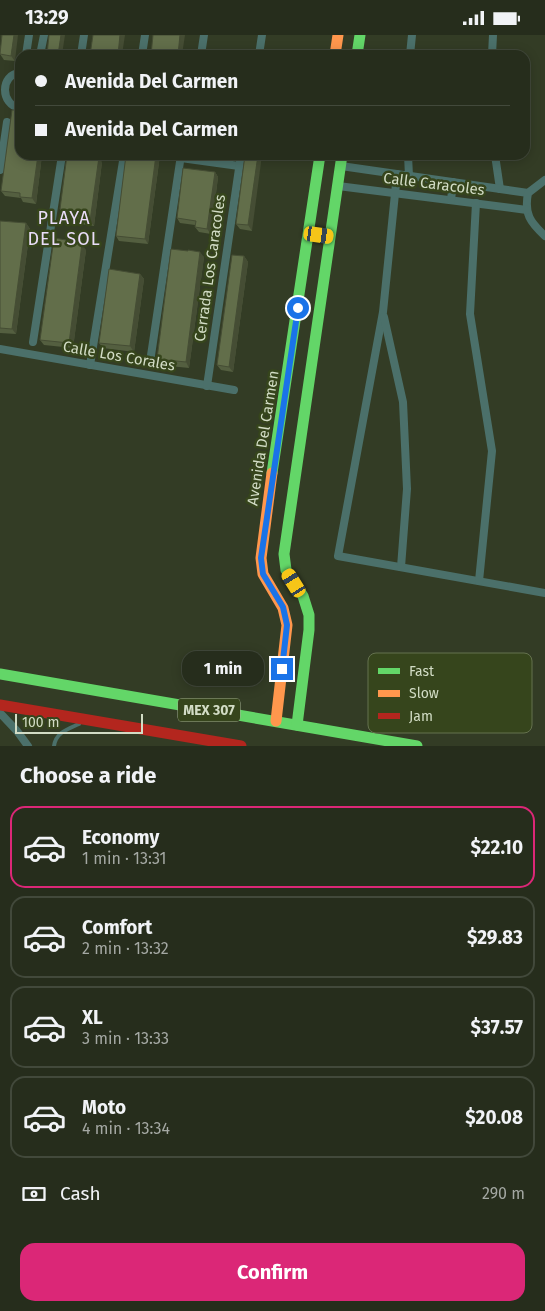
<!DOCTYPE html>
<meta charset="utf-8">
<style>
:root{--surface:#262d1c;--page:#2e3525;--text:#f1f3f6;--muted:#a4a8a3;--line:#42493b;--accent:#db2777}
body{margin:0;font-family:"Fira Sans",sans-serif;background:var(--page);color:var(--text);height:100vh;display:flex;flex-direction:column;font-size:19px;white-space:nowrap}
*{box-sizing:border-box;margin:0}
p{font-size:16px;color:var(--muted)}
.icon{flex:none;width:28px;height:28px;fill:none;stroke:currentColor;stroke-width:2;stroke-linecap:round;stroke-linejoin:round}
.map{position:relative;height:711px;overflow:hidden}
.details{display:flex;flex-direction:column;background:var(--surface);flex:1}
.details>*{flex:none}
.guide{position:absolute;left:15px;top:15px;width:515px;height:110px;border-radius:15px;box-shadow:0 2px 12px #0003,0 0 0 1px var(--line);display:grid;align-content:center;height:110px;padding:0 20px;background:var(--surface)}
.scale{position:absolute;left:15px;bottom:12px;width:128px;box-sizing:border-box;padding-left:5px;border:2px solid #d2dcc5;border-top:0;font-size:14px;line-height:18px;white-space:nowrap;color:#d2dcc5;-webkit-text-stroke:4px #36451c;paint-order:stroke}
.end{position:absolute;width:22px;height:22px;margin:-11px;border:6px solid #1a73e8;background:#fff;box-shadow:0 0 0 2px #fff}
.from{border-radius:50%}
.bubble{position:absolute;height:35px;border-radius:15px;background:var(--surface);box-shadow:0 2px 12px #0003,0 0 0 1px var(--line);font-size:16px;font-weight:700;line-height:35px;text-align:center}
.car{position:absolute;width:15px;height:30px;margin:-15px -8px;border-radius:6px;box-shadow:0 0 4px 1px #0007;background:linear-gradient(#f5c518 24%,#345 0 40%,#f5c518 0 76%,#345 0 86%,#f5c518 0)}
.guide b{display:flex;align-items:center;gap:18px;height:48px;font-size:19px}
.guide b+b{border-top:1px solid var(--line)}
.guide i{width:12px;height:12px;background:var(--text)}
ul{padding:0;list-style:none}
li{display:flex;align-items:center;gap:15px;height:82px;margin:0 10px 8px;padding:0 10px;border:2px solid var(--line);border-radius:15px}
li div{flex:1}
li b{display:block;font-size:19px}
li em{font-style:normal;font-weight:700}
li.on{border-color:var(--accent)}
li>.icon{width:45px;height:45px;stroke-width:1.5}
h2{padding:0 20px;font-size:22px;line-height:60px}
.pay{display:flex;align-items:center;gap:12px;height:55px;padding:0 20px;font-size:19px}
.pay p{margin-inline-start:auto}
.primary-button{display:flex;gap:10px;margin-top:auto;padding:10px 20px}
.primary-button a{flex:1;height:58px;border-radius:15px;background:var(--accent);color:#fff;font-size:20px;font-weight:700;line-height:58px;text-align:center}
.status{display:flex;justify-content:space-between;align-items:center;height:35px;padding:0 25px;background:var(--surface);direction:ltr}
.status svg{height:14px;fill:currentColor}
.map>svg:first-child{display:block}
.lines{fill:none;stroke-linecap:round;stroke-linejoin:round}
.lane{stroke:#4b706a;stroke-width:4}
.street{stroke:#4b706a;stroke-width:8}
.fast{stroke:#63d668;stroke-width:11}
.slow{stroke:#ff974d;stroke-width:11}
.jam{stroke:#b3261e;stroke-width:11}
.wall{fill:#545f40}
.shaded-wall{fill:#454d34}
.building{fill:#626e4a;stroke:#454d34}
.route{stroke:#1a73e8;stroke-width:6}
.labels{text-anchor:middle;stroke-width:5;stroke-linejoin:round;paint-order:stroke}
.shield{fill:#36451c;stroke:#a3af92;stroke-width:1}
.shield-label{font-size:14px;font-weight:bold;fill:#d2dcc5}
.street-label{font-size:15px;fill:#d2dcc5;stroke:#36451c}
.quarter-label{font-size:18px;letter-spacing:1px;fill:#eaddf9;stroke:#36451c}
.key{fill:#36451c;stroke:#65724f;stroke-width:1}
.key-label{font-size:14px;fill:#d2dcc5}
</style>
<div class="status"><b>13:29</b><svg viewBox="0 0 49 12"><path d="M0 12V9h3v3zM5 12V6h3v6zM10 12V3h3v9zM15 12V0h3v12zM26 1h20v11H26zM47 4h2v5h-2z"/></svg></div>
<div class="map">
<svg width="545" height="711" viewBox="0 0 545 711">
<rect width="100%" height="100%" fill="#333c25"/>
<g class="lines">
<path class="lane" d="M54 711C56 697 68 694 79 689"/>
<g class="street">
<path d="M26 20 29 0"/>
<path d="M40 20 44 0"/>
<path d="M81 20 84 0"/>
<path d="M142 20 145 0"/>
<path d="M201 20 204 0"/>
<path d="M259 20 262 0"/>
<path d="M410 20 412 0"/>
<path d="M492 20 493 0"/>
<path d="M20 38C0 39 0 70 20 73"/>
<path d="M408 120 409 141"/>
<path d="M495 120 500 154"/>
<path d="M181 123 239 131"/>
<path d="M341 131 528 158"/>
<path d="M0 135 7 87"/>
<path d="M397 139 383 277 338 521 545 558"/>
<path d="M545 145 528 158C524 179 530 187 545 201"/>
<path d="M338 151 527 175"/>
<path d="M451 165 453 147"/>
<path d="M476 168 470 279 492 416 479 546"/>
<path d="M384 282 403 367 407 454 401 532"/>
<path d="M33 307 62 120"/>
<path d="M0 314 234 355"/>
<path d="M150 327 181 120"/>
<path d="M90 330 124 120"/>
<path d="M207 351 241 120"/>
<path d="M0 678 17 696 28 711"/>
</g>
<g class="fast">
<path d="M357 20 360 0"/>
<path d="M272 438 320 120"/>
<path d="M0 639 417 711"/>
<path d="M297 690 309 595V580L303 561 286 535 284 519 342 120"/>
</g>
<g class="slow">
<path d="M335 20 338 0"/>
<path d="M272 438 261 523 263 539 283 573 287 590 276 686"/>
</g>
<path class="jam" d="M0 670 241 711"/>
</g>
<g class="wall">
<path d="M2 0 15 26 4 25 0 19Z"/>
<path d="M20 120H42L36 169 23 167 21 163 5 161 1 156Z"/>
<path d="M126 120H160L148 209 119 206 116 201Z"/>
<path d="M245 120 252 196 240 194 236 189Z"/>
<path d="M102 127 94 191 81 189 78 184V181L63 179 60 174Z"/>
<path d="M215 137 218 142 211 199 199 197 195 192V190L180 188 177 183Z"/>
<path d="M0 186 26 188 30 194 16 299 0 298Z"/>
<path d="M68 207 86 215 73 313 44 310 40 305Z"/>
<path d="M188 216 204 222 189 333 160 330 157 324Z"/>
<path d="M244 221 248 227 233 337 221 335 217 330Z"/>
<path d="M140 239 144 244 134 317 103 313 99 308Z"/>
</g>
<g class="shaded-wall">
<path d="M14 0H18L15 26 11 21Z"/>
<path d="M61 0H65L62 20H58Z"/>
<path d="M120 0H125L122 20H118Z"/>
<path d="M180 0H185L182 20H178Z"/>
<path d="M38 120H42L36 169 32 163Z"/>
<path d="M156 120H160L148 209 145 204Z"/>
<path d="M258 120H262L252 196 248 190Z"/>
<path d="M99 122 102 127 94 191 90 186Z"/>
<path d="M215 137 218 142 211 199 207 194Z"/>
<path d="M26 188 30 194 16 299 12 294Z"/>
<path d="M82 209 86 215 73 313 69 308Z"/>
<path d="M200 217 204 222 189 333 186 327Z"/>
<path d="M244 221 248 227 233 337 229 332Z"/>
<path d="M140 239 144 244 134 317 130 311Z"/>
</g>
<g class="building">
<path d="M2 0H14L11 21 0 19Z"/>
<path d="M49 0H61L58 20H47Z"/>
<path d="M93 0H120L118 20H90Z"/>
<path d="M153 0H180L178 20H151Z"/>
<path d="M12 75H20V120H38L32 163 20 162V158L1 156Z"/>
<path d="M67 120H88L99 122 90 186 78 184 79 176 60 174Z"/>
<path d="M126 120H156L145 204 116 201Z"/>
<path d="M245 120H258L248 190 236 189Z"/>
<path d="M183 133 215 137 207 194 195 192 196 186 177 183Z"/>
<path d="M0 186 26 188 12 294 0 293Z"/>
<path d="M54 203 66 205V207L82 209 69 308 40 305Z"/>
<path d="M171 214 188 216V215L200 217 186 327 157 324Z"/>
<path d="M232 220 244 221 229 332 217 330Z"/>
<path d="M109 234 140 239 130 311 99 308Z"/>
</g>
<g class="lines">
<path class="route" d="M282 634 287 590 283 572 263 539 261 523 298 273"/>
</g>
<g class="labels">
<rect class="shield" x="178" y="663.5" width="62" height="23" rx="4"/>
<g class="shield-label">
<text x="209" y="680">MEX 307</text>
</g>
<g class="street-label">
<text transform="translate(434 149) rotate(7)" y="5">Calle Caracoles</text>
<text transform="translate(210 233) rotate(-82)" y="5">Cerrada Los Caracoles</text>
<text transform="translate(119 321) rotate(10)" y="5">Calle Los Corales</text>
<text transform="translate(263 403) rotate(-81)" y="5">Avenida Del Carmen</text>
</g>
<g class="quarter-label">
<text x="64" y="189">PLAYA<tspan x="64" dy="21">DEL SOL</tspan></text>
</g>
</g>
<rect x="368" y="618" width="164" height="80" rx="8" class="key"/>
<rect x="378" y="633" width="22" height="6" fill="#63d668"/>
<rect x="378" y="655" width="22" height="7" fill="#ff974d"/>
<rect x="378" y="678" width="22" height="6" fill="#b3261e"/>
<g class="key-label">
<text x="409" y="641">Fast</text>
<text x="409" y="663">Slow</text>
<text x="409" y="686">Jam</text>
</g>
</svg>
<div class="scale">100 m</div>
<i class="end from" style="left:298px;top:273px"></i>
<i class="end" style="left:282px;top:634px"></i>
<div class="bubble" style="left:182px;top:616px;width:82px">1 min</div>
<i class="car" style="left:319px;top:200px;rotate:98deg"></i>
<i class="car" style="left:294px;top:548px;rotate:328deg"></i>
<div class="guide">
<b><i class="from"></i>Avenida Del Carmen</b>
<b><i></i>Avenida Del Carmen</b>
</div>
</div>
<section class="details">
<h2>Choose a ride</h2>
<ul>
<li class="on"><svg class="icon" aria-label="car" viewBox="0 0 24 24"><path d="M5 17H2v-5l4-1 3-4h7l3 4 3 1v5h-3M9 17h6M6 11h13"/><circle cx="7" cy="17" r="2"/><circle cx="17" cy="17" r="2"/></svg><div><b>Economy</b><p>1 min · 13:31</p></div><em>$22.10</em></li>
<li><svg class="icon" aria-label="car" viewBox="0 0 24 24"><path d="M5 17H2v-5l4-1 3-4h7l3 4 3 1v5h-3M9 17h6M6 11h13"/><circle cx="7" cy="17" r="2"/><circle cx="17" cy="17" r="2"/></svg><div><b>Comfort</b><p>2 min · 13:32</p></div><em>$29.83</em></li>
<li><svg class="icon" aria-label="car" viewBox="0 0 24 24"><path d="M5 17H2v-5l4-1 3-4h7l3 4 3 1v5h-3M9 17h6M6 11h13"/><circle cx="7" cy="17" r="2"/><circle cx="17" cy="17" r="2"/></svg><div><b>XL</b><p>3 min · 13:33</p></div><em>$37.57</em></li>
<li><svg class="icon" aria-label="car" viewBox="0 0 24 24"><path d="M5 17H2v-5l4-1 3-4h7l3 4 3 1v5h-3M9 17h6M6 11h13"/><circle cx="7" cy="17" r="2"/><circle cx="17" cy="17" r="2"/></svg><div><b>Moto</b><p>4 min · 13:34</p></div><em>$20.08</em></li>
</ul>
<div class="pay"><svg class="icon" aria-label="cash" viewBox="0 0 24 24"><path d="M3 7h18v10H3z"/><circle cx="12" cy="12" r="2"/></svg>Cash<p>290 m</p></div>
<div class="primary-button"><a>Confirm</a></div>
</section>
